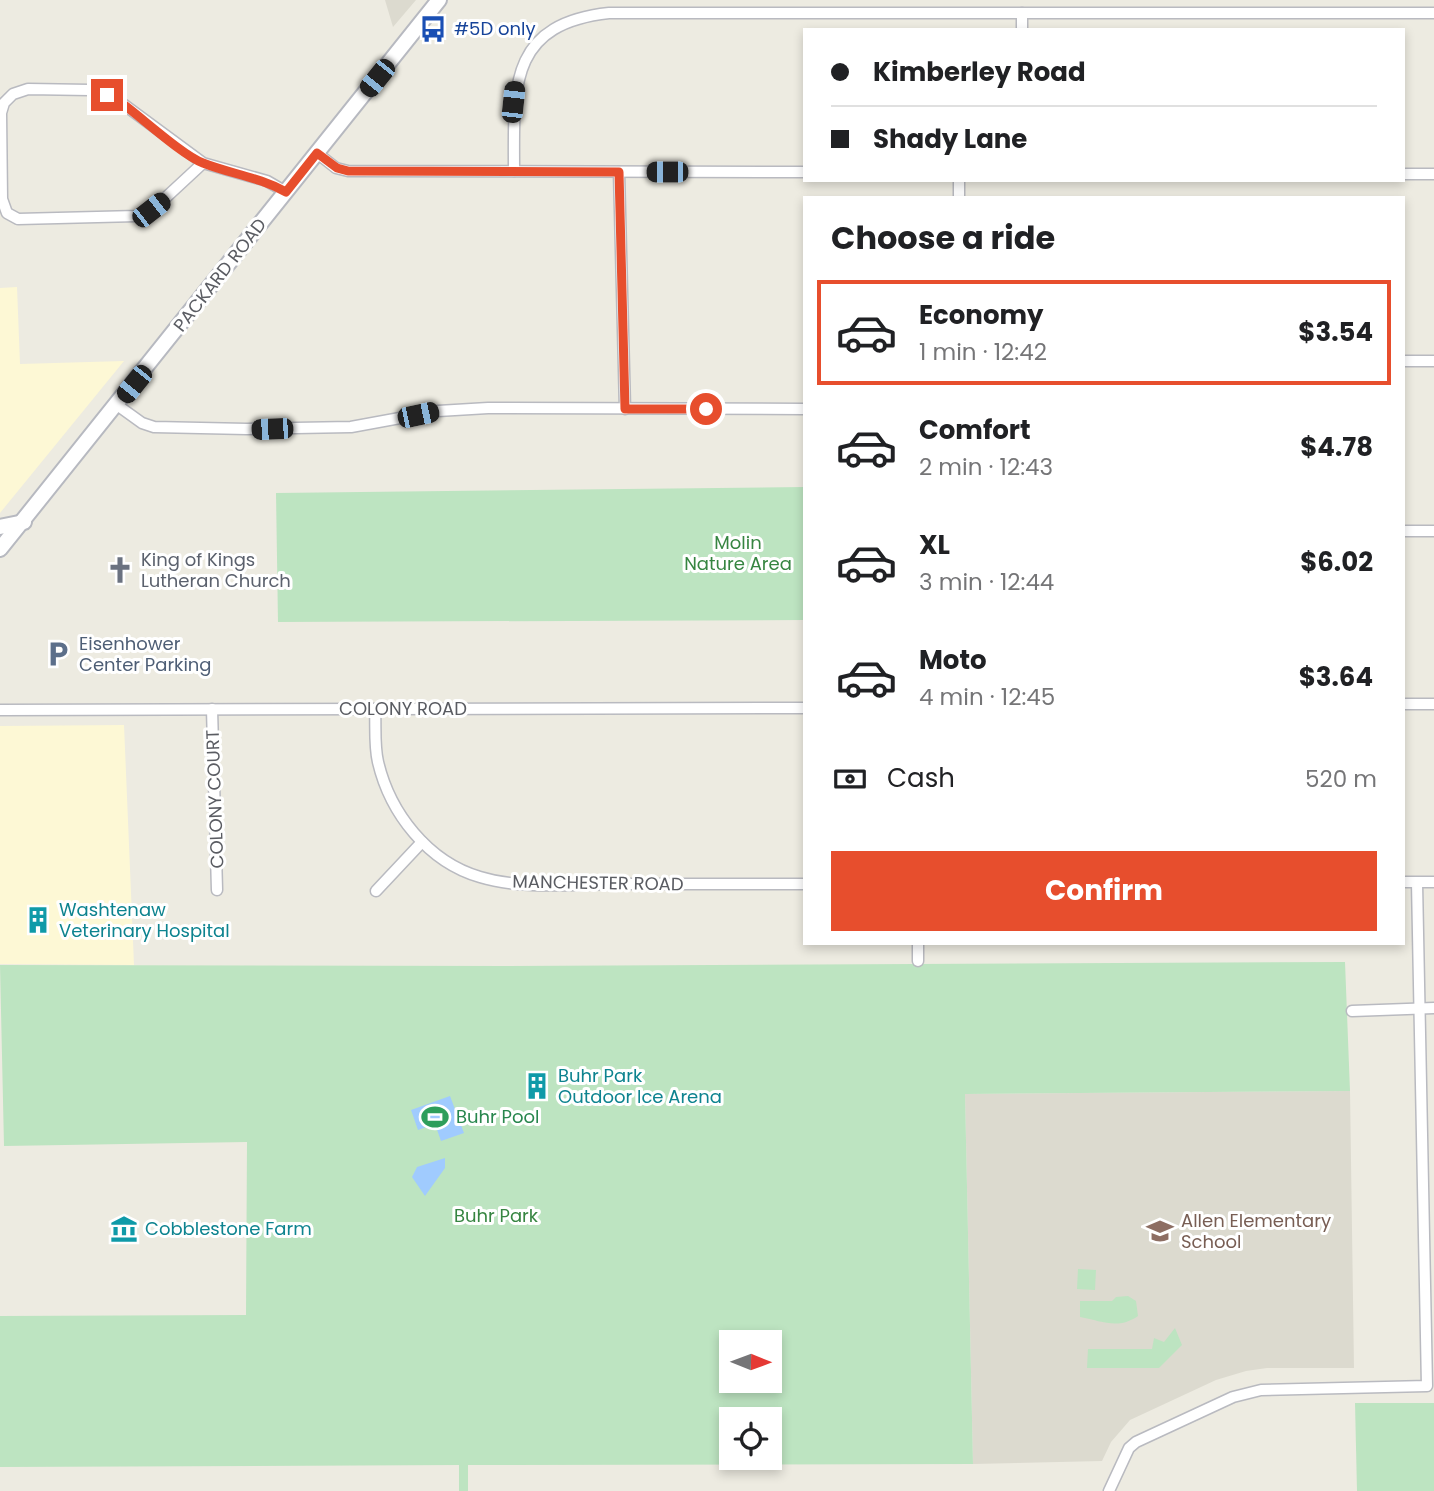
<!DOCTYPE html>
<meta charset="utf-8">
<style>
:root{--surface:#fff;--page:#f2f2f2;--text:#202124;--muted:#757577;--line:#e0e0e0;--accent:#e74e2d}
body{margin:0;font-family:Poppins,sans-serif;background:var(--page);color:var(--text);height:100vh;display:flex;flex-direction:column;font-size:26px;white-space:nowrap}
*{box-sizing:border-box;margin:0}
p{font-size:23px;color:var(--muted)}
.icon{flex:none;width:38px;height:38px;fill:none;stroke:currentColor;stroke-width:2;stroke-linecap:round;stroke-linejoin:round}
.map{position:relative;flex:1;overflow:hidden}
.drawer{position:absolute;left:803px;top:196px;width:602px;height:749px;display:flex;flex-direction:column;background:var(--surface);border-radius:0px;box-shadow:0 4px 10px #0003}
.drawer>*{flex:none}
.guide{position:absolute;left:803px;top:28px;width:602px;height:154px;border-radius:0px;box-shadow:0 4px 10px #0003;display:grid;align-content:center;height:154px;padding:0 28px;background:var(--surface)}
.needle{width:46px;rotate:91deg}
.buttons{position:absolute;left:719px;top:1330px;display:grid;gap:14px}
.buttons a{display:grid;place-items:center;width:63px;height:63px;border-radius:0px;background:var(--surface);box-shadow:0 4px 10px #0003;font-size:35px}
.end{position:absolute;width:32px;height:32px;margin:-16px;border:9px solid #e74e2d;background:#fff;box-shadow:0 0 0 4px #fff}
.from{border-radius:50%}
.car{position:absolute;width:21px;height:42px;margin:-21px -10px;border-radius:9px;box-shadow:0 0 5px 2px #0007;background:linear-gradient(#222 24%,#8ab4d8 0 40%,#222 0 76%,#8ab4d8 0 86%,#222 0)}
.guide b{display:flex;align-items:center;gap:24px;height:66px;font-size:26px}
.guide b+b{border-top:2px solid var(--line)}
.guide i{width:18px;height:18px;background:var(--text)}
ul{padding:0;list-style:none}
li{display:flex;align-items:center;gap:21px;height:105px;margin:0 14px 10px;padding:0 14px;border:4px solid transparent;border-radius:0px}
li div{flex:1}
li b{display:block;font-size:26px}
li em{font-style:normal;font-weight:700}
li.on{border-color:var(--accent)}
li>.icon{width:63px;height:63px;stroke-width:1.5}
h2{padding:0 28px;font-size:32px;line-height:84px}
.pay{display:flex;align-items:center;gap:18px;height:77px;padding:0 28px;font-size:26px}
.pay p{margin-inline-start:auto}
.primary-button{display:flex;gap:14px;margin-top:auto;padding:14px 28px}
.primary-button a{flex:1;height:80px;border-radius:0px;background:var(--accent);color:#fff;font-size:28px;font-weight:700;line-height:80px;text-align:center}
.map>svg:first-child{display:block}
.commercial{fill:#fdf8d5}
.education{fill:#dcdacf}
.green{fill:#bde4c1;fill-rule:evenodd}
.water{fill:#a0cbfe}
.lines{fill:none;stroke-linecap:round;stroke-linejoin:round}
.street-casing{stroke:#b9bac0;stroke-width:13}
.secondary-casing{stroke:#b7b9c0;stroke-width:18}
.street{stroke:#fff;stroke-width:10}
.secondary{stroke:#fff;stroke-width:14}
.route{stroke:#e74e2d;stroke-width:9}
.labels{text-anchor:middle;stroke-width:6;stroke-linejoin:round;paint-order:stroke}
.transit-label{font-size:18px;fill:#164399;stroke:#fff;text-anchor:start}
.street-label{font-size:18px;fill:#5a5c62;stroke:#fff}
.park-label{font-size:18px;fill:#368541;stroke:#fff}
.worship-label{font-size:18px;fill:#5b616d;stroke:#fff;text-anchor:start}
.service-label{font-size:18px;fill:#4e5e75;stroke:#fff;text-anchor:start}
.culture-label{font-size:18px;fill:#0d838f;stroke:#fff;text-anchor:start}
.leisure-label{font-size:18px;fill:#27864d;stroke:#fff;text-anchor:start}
.education-label{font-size:18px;fill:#785e54;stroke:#fff;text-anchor:start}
</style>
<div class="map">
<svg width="1434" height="1491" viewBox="0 0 1434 1491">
<rect width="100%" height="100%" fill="#edebe1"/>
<g class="commercial">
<path d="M17 287 20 364 124 361 0 513V288Z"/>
<path d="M124 725 134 965 0 964V726Z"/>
</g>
<g class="education">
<path d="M385 0H416L393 27Z"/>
<path d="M1350 1091 1354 1368H1267L1246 1371 1216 1380 1130 1420 1111 1442 1102 1461 973 1464 965 1094Z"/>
</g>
<g class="green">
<path d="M805 487V620L278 622 276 493Z"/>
<path d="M1345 962 1350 1091 965 1094 973 1464 468 1465V1491H459V1465L0 1467V1316L246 1315 247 1142 4 1146 0 965 505 966ZM732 1342H770V1381H732ZM732 1419H770V1458H732Z"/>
<path d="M1078 1269 1096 1270 1095 1290 1077 1289Z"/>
<path d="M1128 1296 1136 1301 1138 1316C1118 1330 1102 1321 1080 1317V1301H1112L1116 1297Z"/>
<path d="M1175 1328 1182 1345 1159 1368H1087L1088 1349H1152L1154 1338 1164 1342Z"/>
<path d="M1355 1403H1434V1491H1357Z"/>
</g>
<g class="water">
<path d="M450 1096 464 1133 441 1141 435 1124 418 1130 411 1110Z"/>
<path d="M445 1158V1168L425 1196 412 1177 417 1167Z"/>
</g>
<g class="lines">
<defs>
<g id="street">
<path d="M1022 13V30"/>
<path d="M317 153 336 168 348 171 805 172"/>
<path d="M203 163 162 201 137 216 18 219 7 213 2 199 1 113 4 103 13 94 28 89 90 90 119 101 203 163 267 181 286 192"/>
<path d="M514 171C514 90 507 24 609 13H1434"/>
<path d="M619 172 625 409"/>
<path d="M1404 174H1434"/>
<path d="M959 180V198"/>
<path d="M1404 361H1434"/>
<path d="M117 405 142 423 154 427 247 429 351 427 438 411 488 408 805 409"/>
<path d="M1404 531H1434"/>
<path d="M1404 704H1434"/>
<path d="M212 709 217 890"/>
<path d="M375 709C376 727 374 745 378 762 390 813 428 862 480 877 523 890 573 884 618 884 680 884 743 884 805 884"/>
<path d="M0 710 805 708"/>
<path d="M1404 882H1434"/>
<path d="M376 891 422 842"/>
<path d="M918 943V961"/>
<path d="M1352 1011 1434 1008"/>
<path d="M1109 1491 1129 1448 1136 1442 1233 1397 1261 1390 1427 1386 1417 883"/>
</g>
<g id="secondary">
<path d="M0 527 24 522"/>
<path d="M0 549 439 0"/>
</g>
</defs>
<use href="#street" class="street-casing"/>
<use href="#secondary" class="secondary-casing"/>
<use href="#street" class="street"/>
<use href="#secondary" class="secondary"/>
</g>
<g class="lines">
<path class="route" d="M107 95 119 101C140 116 182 155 203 163 231 174 259 177 286 192L317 153 337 168 348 171 619 172 625 409H706"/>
</g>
<defs>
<symbol id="bus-bare" viewBox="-9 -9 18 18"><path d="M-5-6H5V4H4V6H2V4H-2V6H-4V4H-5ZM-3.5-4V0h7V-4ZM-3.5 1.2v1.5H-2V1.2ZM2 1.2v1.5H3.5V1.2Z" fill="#1a4fb4" stroke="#fff" stroke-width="2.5" paint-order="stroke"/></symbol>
<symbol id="church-bare" viewBox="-9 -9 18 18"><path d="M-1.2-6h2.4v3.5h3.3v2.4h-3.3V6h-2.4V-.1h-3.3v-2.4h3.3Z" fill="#6b7280" stroke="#fff" stroke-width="2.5" paint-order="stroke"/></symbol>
<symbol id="parking-bare" viewBox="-9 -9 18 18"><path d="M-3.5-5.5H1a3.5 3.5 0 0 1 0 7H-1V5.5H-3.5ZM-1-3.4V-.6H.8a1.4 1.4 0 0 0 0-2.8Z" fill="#5c6f8a" stroke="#fff" stroke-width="2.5" paint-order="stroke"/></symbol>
<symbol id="building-bare" viewBox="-9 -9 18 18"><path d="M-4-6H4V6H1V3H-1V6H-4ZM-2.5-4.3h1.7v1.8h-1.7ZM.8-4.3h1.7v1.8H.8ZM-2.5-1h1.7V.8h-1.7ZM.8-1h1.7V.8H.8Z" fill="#0f9aa8" stroke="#fff" stroke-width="2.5" paint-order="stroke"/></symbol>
<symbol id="stadium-bare" viewBox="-9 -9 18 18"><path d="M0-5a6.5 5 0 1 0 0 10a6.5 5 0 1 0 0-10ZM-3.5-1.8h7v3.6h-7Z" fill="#2e9e5b" stroke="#fff" stroke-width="2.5" paint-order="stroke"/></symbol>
<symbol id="museum-bare" viewBox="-9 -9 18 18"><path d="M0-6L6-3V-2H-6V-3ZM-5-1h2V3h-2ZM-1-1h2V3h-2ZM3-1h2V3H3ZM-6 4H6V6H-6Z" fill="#0f9aa8" stroke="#fff" stroke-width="2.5" paint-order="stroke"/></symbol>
<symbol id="school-bare" viewBox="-9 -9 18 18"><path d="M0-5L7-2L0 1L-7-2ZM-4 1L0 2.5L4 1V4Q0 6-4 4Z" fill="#8d6e63" stroke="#fff" stroke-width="2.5" paint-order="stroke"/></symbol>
</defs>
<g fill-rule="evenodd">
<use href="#bus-bare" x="414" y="10" width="38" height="38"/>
<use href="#church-bare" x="101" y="551" width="38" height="38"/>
<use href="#parking-bare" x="39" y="635" width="38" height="38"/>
<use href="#building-bare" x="19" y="901" width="38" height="38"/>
<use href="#building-bare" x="518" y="1067" width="38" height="38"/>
<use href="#stadium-bare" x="416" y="1098" width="38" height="38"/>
<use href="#museum-bare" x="105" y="1210" width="38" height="38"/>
<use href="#school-bare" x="1141" y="1212" width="38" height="38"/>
</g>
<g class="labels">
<g class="transit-label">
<text x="454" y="35">#5D only</text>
</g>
<g class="street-label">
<text transform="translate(220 275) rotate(-52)" y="6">PACKARD ROAD</text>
<text x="403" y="715">COLONY ROAD</text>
<text transform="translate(215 799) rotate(-92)" y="6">COLONY COURT</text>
<text transform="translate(598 883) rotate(1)" y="6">MANCHESTER ROAD</text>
</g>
<g class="park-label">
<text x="738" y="549">Molin<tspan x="738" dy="21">Nature Area</tspan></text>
<text x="496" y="1222">Buhr Park</text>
</g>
<g class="worship-label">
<text x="141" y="566">King of Kings<tspan x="141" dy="21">Lutheran Church</tspan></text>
</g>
<g class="service-label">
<text x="79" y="650">Eisenhower<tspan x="79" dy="21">Center Parking</tspan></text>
</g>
<g class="culture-label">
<text x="59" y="916">Washtenaw<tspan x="59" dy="21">Veterinary Hospital</tspan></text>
<text x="558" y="1082">Buhr Park<tspan x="558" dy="21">Outdoor Ice Arena</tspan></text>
<text x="145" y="1235">Cobblestone Farm</text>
</g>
<g class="leisure-label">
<text x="456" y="1123">Buhr Pool</text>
</g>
<g class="education-label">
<text x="1181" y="1227">Allen Elementary<tspan x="1181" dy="21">School</tspan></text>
</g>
</g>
</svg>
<div class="buttons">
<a><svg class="needle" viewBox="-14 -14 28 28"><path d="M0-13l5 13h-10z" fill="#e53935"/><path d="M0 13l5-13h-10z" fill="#757577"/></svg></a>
<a><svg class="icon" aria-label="locate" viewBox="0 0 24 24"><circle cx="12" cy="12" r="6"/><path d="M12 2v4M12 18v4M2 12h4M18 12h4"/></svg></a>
</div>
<i class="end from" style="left:706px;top:409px"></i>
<i class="end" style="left:107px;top:95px"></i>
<i class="car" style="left:377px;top:78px;rotate:219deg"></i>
<i class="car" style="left:513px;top:102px;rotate:6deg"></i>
<i class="car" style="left:667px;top:172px;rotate:270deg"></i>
<i class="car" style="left:151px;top:210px;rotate:52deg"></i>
<i class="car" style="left:134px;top:384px;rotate:219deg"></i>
<i class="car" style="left:418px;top:415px;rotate:78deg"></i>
<i class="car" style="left:272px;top:429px;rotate:268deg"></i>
<div class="guide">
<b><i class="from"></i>Kimberley Road</b>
<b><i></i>Shady Lane</b>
</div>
<section class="drawer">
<h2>Choose a ride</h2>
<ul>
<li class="on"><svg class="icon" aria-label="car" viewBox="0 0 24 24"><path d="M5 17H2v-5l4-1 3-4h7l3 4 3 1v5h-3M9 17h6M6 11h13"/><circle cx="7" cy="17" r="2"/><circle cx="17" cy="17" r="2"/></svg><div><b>Economy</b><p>1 min · 12:42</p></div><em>$3.54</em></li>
<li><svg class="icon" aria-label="car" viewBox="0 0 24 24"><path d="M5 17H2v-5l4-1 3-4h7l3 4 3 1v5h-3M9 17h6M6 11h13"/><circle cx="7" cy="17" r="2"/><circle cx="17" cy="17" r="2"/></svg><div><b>Comfort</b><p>2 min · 12:43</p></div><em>$4.78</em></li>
<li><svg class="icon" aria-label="car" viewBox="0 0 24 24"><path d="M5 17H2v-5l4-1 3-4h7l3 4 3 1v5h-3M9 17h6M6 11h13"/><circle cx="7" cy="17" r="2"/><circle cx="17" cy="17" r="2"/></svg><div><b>XL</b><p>3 min · 12:44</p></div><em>$6.02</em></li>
<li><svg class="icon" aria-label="car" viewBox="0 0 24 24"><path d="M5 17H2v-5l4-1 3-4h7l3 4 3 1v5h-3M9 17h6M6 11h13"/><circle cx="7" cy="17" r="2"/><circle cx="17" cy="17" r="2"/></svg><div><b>Moto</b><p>4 min · 12:45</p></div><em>$3.64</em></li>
</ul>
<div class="pay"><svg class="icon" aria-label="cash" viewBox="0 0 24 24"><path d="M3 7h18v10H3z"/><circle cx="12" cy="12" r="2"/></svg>Cash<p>520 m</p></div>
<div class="primary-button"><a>Confirm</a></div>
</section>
</div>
